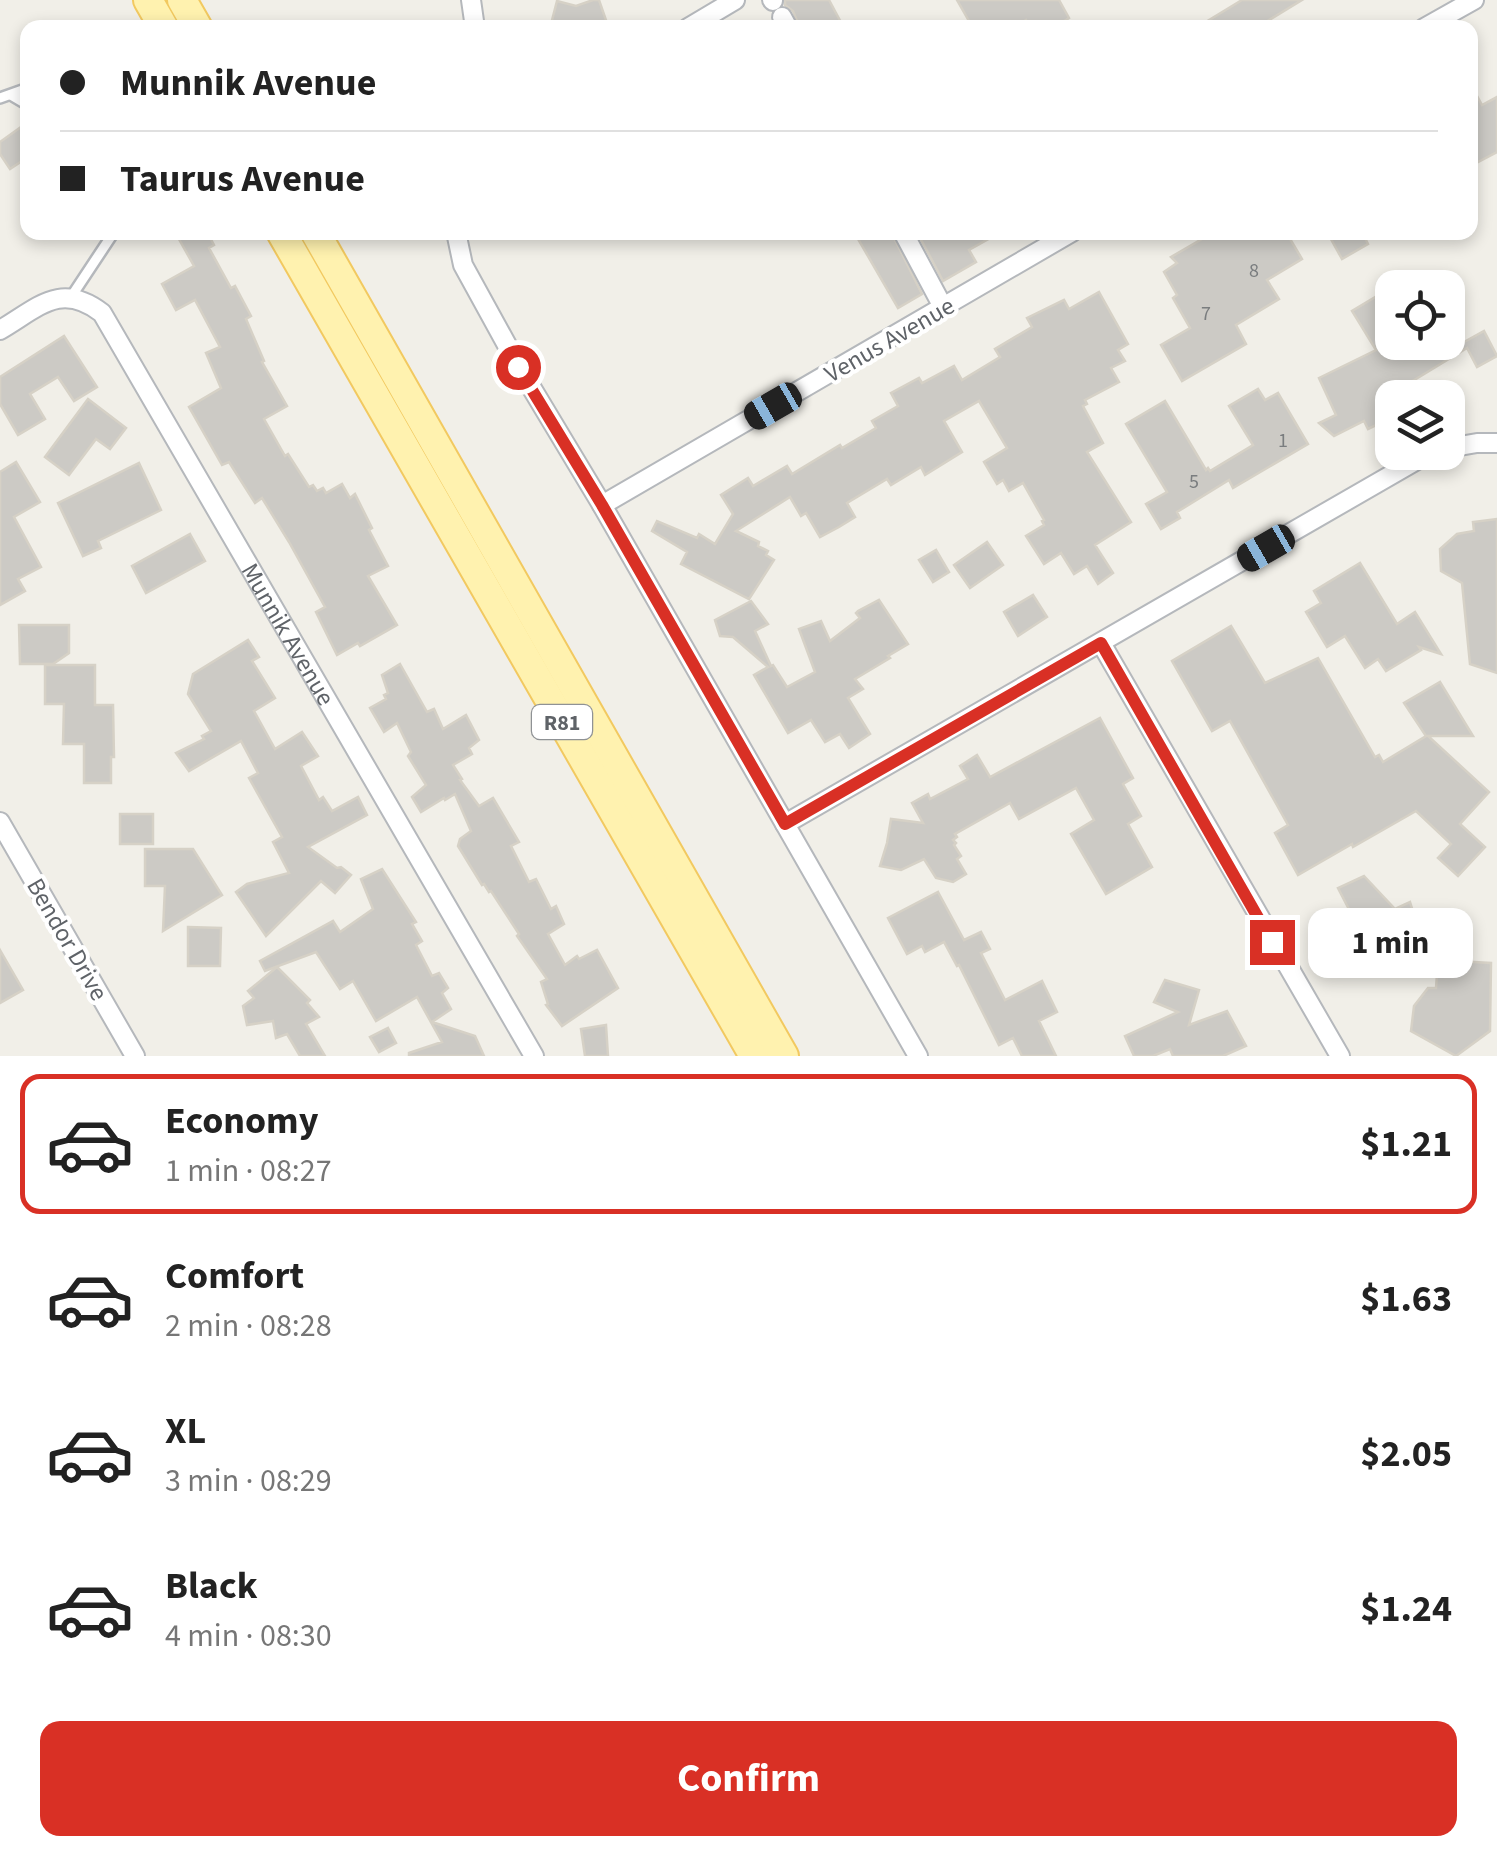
<!DOCTYPE html>
<meta charset="utf-8">
<style>
:root{--surface:#fff;--page:#f6f6f6;--text:#222;--muted:#767676;--line:#e0e0e0;--accent:#d93025}
body{margin:0;font-family:"Source Sans 3",sans-serif;background:var(--page);color:var(--text);height:100vh;display:flex;flex-direction:column;font-size:38px;white-space:nowrap}
*{box-sizing:border-box;margin:0}
p{font-size:32px;color:var(--muted)}
.icon{flex:none;width:55px;height:55px;fill:none;stroke:currentColor;stroke-width:2;stroke-linecap:round;stroke-linejoin:round}
.map{position:relative;height:1056px;overflow:hidden}
.sheet{display:flex;flex-direction:column;background:var(--surface);flex:1}
.sheet>*{flex:none}
.guide{position:absolute;left:20px;top:20px;width:1458px;height:220px;border-radius:20px;box-shadow:0 5px 15px #0003;display:grid;align-content:center;height:220px;padding:0 40px;background:var(--surface)}
.buttons{position:absolute;left:1375px;top:270px;display:grid;gap:20px}
.buttons a{display:grid;place-items:center;width:90px;height:90px;border-radius:20px;background:var(--surface);box-shadow:0 5px 15px #0003;font-size:50px}
.end{position:absolute;width:45px;height:45px;margin:-22px;border:12px solid #d93025;background:#fff;box-shadow:0 0 0 5px #fff}
.from{border-radius:50%}
.bubble{position:absolute;height:70px;border-radius:20px;background:var(--surface);box-shadow:0 5px 15px #0003;font-size:32px;font-weight:700;line-height:70px;text-align:center}
.car{position:absolute;width:30px;height:60px;margin:-30px -15px;border-radius:12px;box-shadow:0 0 8px 2px #0007;background:linear-gradient(#222 24%,#8ab4d8 0 40%,#222 0 76%,#8ab4d8 0 86%,#222 0)}
.guide b{display:flex;align-items:center;gap:35px;height:95px;font-size:38px}
.guide b+b{border-top:2px solid var(--line)}
.guide i{width:25px;height:25px;background:var(--text)}
ul{padding:18px 0 0;list-style:none}
li{display:flex;align-items:center;gap:30px;height:140px;margin:0 20px 15px;padding:0 20px;border:5px solid transparent;border-radius:20px}
li div{flex:1}
li b{display:block;font-size:38px}
li em{font-style:normal;font-weight:700}
li.active{border-color:var(--accent)}
li>.icon{width:90px;height:90px;stroke-width:1.5}
.action{display:flex;gap:20px;margin-top:auto;padding:20px 40px}
.action a{flex:1;height:115px;border-radius:20px;background:var(--accent);color:#fff;font-size:40px;font-weight:700;line-height:115px;text-align:center}
.map>svg:first-child{display:block}
.building{fill:#cccac5;stroke:#d6d1c6;stroke-width:2.5}
.lines{fill:none;stroke-linecap:round;stroke-linejoin:round}
.service-casing{stroke:#b5b8bc;stroke-width:14}
.minor-casing{stroke:#b5b8bc;stroke-width:22}
.primary-casing{stroke:#f2c960;stroke-width:32}
.service{stroke:#fff;stroke-width:9}
.minor{stroke:#fff;stroke-width:18}
.primary{stroke:#fff2af;stroke-width:28}
.route{stroke:#d93025;stroke-width:12}
.labels{text-anchor:middle;stroke-width:8;stroke-linejoin:round;paint-order:stroke}
.number-label{font-size:20px;fill:#7a7d7f}
.shield{fill:#fff;stroke:#8f9295;stroke-width:2.5}
.shield-label{font-size:22px;font-weight:bold;fill:#5f6368}
.street-label{font-size:25px;fill:#5f6368;stroke:#fff}
</style>
<div class="map">
<svg width="1497" height="1056" viewBox="0 0 1497 1056">
<rect width="100%" height="100%" fill="#f1efe8"/>
<g class="building">
<path d="M593 0H599L608 26 593 22 592 28H550L557 1 576 6Z"/>
<path d="M785 0H829L844 28H800L793 11 785 5Z"/>
<path d="M957 0H1059L1069 18 1053 28H1030L1026 20 1013 28H973Z"/>
<path d="M1242 0H1302L1256 28H1196Z"/>
<path d="M1470 83 1482 105 1497 97V152L1478 162 1470 148Z"/>
<path d="M28 122V157L10 169 0 154V142Z"/>
<path d="M175 232H207L214 245 209 248 231 288 235 286 251 316 246 319 264 361 262 362 287 406 264 419 285 456 288 454 309 487 313 485 317 491 323 488 326 493 342 484 350 498 355 494 372 528 369 530 388 566 368 576 397 625 360 646 358 643 337 655 316 612 325 607 289 542 262 498 255 503 229 462 222 465 189 407 221 388 206 353 220 347 195 300 176 310 162 284 194 266Z"/>
<path d="M854 232H891L922 294 898 308Z"/>
<path d="M917 232H1001L969 250 976 262 943 281Z"/>
<path d="M1214 232H1286L1302 259 1267 280 1279 299 1236 325 1246 344 1182 381 1161 345 1190 328 1173 298 1177 295 1164 272 1177 263 1171 257Z"/>
<path d="M1327 232H1362L1368 244 1342 259Z"/>
<path d="M1392 287V342H1464L1484 331 1497 356 1477 367 1467 348 1388 396 1389 399 1381 403 1389 419 1368 429 1364 421 1334 436 1319 423 1336 415 1319 378 1376 350 1352 311Z"/>
<path d="M1099 292 1128 344 1118 350 1125 361 1111 368 1119 382 1085 400 1087 404 1083 406 1103 443 1087 452 1131 522 1095 545 1113 573 1098 584 1087 566 1074 574 1061 553 1044 564 1026 536 1044 525 1042 521 1044 520 1023 483 1009 491 1003 480 997 484 984 462 1007 448 979 401 944 421 962 452 925 475 921 467 891 485 887 479 847 503 855 517 839 527 820 537 806 513 801 516 790 497 736 531 759 542 758 546 768 551 766 555 774 560 749 599 681 564 687 552 652 531 657 521 697 538 699 534 715 544 733 514 721 495 748 478 753 486 787 466 792 474 840 445 842 448 876 428 872 421 898 406 891 393 919 378 922 383 954 366 962 380 1000 357 995 349 1032 327 1027 318 1064 300 1069 309Z"/>
<path d="M64 336 97 387 74 401 58 377 30 394 45 419 18 435 0 404V377Z"/>
<path d="M1258 389 1265 400 1278 393 1308 444 1233 488 1229 480 1177 512 1180 518 1161 529 1146 504 1167 492 1126 424 1165 401 1206 470 1208 468 1210 471 1253 445 1229 406Z"/>
<path d="M88 399 126 428 110 449 96 439 69 475 45 457Z"/>
<path d="M16 462 40 502 14 517 41 567 18 579 25 591 0 605V472Z"/>
<path d="M139 463 161 510 98 541 101 548 83 556 58 503Z"/>
<path d="M1497 519V673L1470 664 1462 583 1441 571 1440 549 1457 534 1474 531 1473 522Z"/>
<path d="M190 534 205 561 146 593 132 566Z"/>
<path d="M987 542 1003 565 970 588 954 565Z"/>
<path d="M936 550 949 572 933 582 919 560Z"/>
<path d="M1360 563 1397 624 1415 612 1441 654 1419 647 1421 650 1386 671 1378 659 1365 668 1345 636 1327 647 1306 612 1321 603 1314 591Z"/>
<path d="M1033 595 1047 617 1018 636 1004 612Z"/>
<path d="M879 600 908 644 888 656 890 658 855 679 863 689 848 698 870 734 849 748 840 734 825 742 811 720 788 733 754 675 768 667 733 637 720 636 715 620 751 601 768 624 755 631 771 666 773 665 787 687 815 672 799 629 821 621 830 641 860 618 856 613 858 611Z"/>
<path d="M19 625H69V653L53 664H20Z"/>
<path d="M1231 626 1265 683 1318 658 1375 757 1379 755 1383 762 1426 736 1404 703 1440 682 1473 736H1428L1489 792 1460 824 1485 847 1458 876 1438 858 1451 844 1416 811 1353 847 1352 844 1298 875 1275 833 1288 825 1230 721 1212 731 1172 661Z"/>
<path d="M248 640 259 657 252 661 275 698 254 711 275 749 302 732 318 756 301 766 319 800 323 797 332 811 358 797 367 815 308 847 337 868 341 867 351 875 335 893 321 881 266 936 236 892 247 884 289 873 273 842 282 837 249 778 258 773 241 741 189 771 176 753 204 739 202 736 211 731 188 694 193 674Z"/>
<path d="M400 664 427 712 434 709 443 729 466 715 479 740 469 748 472 754 453 765 462 779 460 780 479 806 493 798 519 842 511 846 529 882 536 879 551 909 556 906 564 924 548 934 565 965 577 956 579 959 597 950 618 988 562 1026 546 1005 548 1004 541 982 547 979 517 936 519 934 491 891 489 892 484 884 482 885 458 846 460 839 471 831 455 794 445 800 444 798 421 812 412 797 426 785 408 756 411 752 397 723 384 732 370 708 386 699 384 695 388 693 382 675Z"/>
<path d="M45 665H95V705H113L114 757H111V783H84V744H63L64 704H45Z"/>
<path d="M1100 718 1133 778 1123 784 1141 816 1128 824 1152 867 1106 894 1071 834 1094 820 1076 788 1019 819 1010 803 955 834 957 837 953 840 956 843 954 845 961 856 957 859 966 874 953 882 936 878 924 859 901 870 880 866 887 843 891 819 923 823 912 803 928 794 930 799 968 779 960 766 977 755 990 777Z"/>
<rect x="120" y="814" width="33" height="30"/>
<path d="M145 849H193L222 895 163 931 165 886H145Z"/>
<path d="M382 869 416 922 412 924 422 941 416 945 432 976 439 973 448 988 442 993 451 1009 432 1022 475 1036 484 1056H409V1053L442 1042 417 997 376 1021 353 981 340 989 316 952 265 971 260 961 333 921 340 932 373 909 361 879Z"/>
<path d="M1364 876 1395 909 1410 902 1419 931 1370 950 1338 888Z"/>
<path d="M938 892 964 940 981 932 990 949 981 953 1005 1000 1042 981 1057 1012 1039 1021 1056 1056H1022L1013 1038 999 1045 959 965 957 966 944 942 925 952 922 946 907 954 888 918Z"/>
<path d="M188 927 221 928 220 966H188Z"/>
<path d="M0 950 23 990 0 1003Z"/>
<path d="M1438 960 1491 963 1490 1031 1456 1056 1411 1031 1414 1006 1428 988H1436Z"/>
<path d="M277 967 310 1000 307 1003 319 1017 306 1024 325 1056H300L287 1034 276 1038 273 1021 247 1025 243 1006 254 998 248 991Z"/>
<path d="M1165 980 1199 990 1189 1025 1227 1011 1246 1046 1223 1056H1173L1170 1049 1153 1056H1134L1125 1036 1178 1012 1154 1002Z"/>
<path d="M606 1025 608 1056H585L581 1029Z"/>
<path d="M388 1028 396 1043 379 1052 370 1037Z"/>
</g>
<g class="lines">
<defs>
<g id="service">
<path d="M11 95 28 105"/>
<path d="M0 98 28 88"/>
<path d="M71 297 114 232"/>
</g>
<g id="minor">
<path d="M471 0 475 28"/>
<path d="M772 0 773 1"/>
<path d="M782 17 788 28"/>
<path d="M688 28 735 0"/>
<path d="M1424 28 1474 0"/>
<path d="M456 232 463 265 519 367 602 505 918 1056"/>
<path d="M903 232 943 307"/>
<path id="s1" d="M0 330C38 308 60 281 102 313L534 1056"/>
<path d="M1448 448 1477 443H1497"/>
<path d="M602 505 1072 232"/>
<path d="M1101 643 1340 1056"/>
<path d="M0 822 135 1056"/>
<path d="M785 824 1431 452"/>
</g>
<g id="primary">
<path d="M148 0 164 28"/>
<path d="M182 0 198 28"/>
<path d="M281 232 754 1056"/>
<path d="M315 232 784 1056"/>
</g>
</defs>
<use href="#service" class="service-casing"/>
<use href="#minor" class="minor-casing"/>
<use href="#primary" class="primary-casing"/>
<use href="#service" class="service"/>
<use href="#minor" class="minor"/>
<use href="#primary" class="primary"/>
</g>
<g class="lines">
<path class="route" d="M518 367 602 505 785 824 1101 643 1272 942"/>
</g>
<g class="labels">
<g class="number-label">
<text x="1254" y="277">8</text>
<text x="1206" y="320">7</text>
<text x="1283" y="447">1</text>
<text x="1194" y="488">5</text>
</g>
<rect class="shield" x="532" y="705" width="60" height="34" rx="8"/>
<g class="shield-label">
<text x="562" y="730">R81</text>
</g>
<g class="street-label">
<text transform="translate(889 339) rotate(-30)" y="9">Venus Avenue</text>
<text dy="9" stroke="none"><textPath href="#s1" startOffset="485">Munnik Avenue</textPath></text>
<text transform="translate(68 939) rotate(60)" y="9">Bendor Drive</text>
</g>
</g>
</svg>
<div class="buttons">
<a><svg class="icon" aria-label="locate" viewBox="0 0 24 24"><circle cx="12" cy="12" r="6"/><path d="M12 2v4M12 18v4M2 12h4M18 12h4"/></svg></a>
<a><svg class="icon" aria-label="layers" viewBox="0 0 24 24"><path d="M12 4l9 5-9 5-9-5zM3 14l9 5 9-5"/></svg></a>
</div>
<i class="end from" style="left:518px;top:367px"></i>
<i class="end" style="left:1272px;top:942px"></i>
<div class="bubble" style="left:1308px;top:908px;width:165px">1 min</div>
<i class="car" style="left:773px;top:406px;rotate:240deg"></i>
<i class="car" style="left:1266px;top:548px;rotate:240deg"></i>
<div class="guide">
<b><i class="from"></i>Munnik Avenue</b>
<b><i></i>Taurus Avenue</b>
</div>
</div>
<section class="sheet">
<ul>
<li class="active"><svg class="icon" aria-label="car" viewBox="0 0 24 24"><path d="M5 17H2v-5l4-1 3-4h7l3 4 3 1v5h-3M9 17h6M6 11h13"/><circle cx="7" cy="17" r="2"/><circle cx="17" cy="17" r="2"/></svg><div><b>Economy</b><p>1 min · 08:27</p></div><em>$1.21</em></li>
<li><svg class="icon" aria-label="car" viewBox="0 0 24 24"><path d="M5 17H2v-5l4-1 3-4h7l3 4 3 1v5h-3M9 17h6M6 11h13"/><circle cx="7" cy="17" r="2"/><circle cx="17" cy="17" r="2"/></svg><div><b>Comfort</b><p>2 min · 08:28</p></div><em>$1.63</em></li>
<li><svg class="icon" aria-label="car" viewBox="0 0 24 24"><path d="M5 17H2v-5l4-1 3-4h7l3 4 3 1v5h-3M9 17h6M6 11h13"/><circle cx="7" cy="17" r="2"/><circle cx="17" cy="17" r="2"/></svg><div><b>XL</b><p>3 min · 08:29</p></div><em>$2.05</em></li>
<li><svg class="icon" aria-label="car" viewBox="0 0 24 24"><path d="M5 17H2v-5l4-1 3-4h7l3 4 3 1v5h-3M9 17h6M6 11h13"/><circle cx="7" cy="17" r="2"/><circle cx="17" cy="17" r="2"/></svg><div><b>Black</b><p>4 min · 08:30</p></div><em>$1.24</em></li>
</ul>
<div class="action"><a>Confirm</a></div>
</section>
